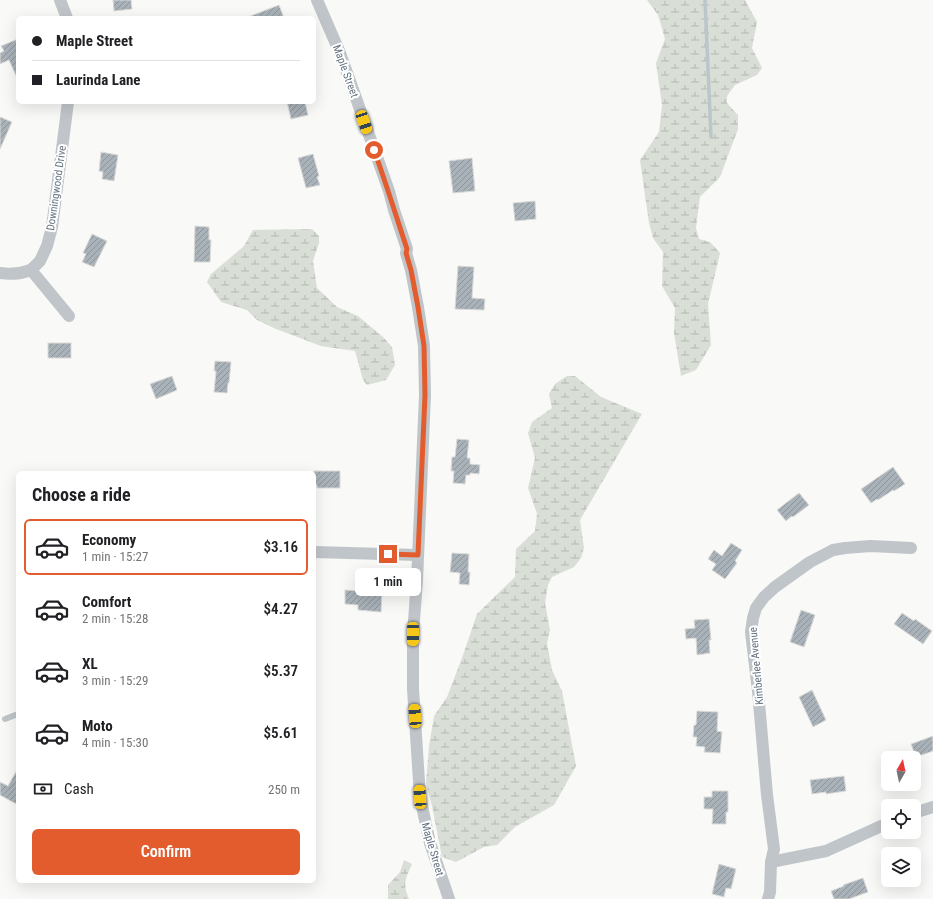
<!DOCTYPE html>
<meta charset="utf-8">
<style>
:root{--surface:#fff;--page:#f2f2f2;--text:#202124;--muted:#757577;--line:#e0e0e0;--accent:#e25c2e}
body{margin:0;font-family:"Roboto Condensed",sans-serif;background:var(--page);color:var(--text);height:100vh;display:flex;flex-direction:column;font-size:15px;white-space:nowrap}
*{box-sizing:border-box;margin:0}
p{font-size:13px;color:var(--muted)}
.icon{flex:none;width:22px;height:22px;fill:none;stroke:currentColor;stroke-width:2;stroke-linecap:round;stroke-linejoin:round}
.map{position:relative;flex:1;overflow:hidden}
.side{position:absolute;left:16px;top:471px;width:300px;height:412px;display:flex;flex-direction:column;background:var(--surface);border-radius:6px;box-shadow:0 4px 16px #0002}
.side>*{flex:none}
.hud{position:absolute;left:16px;top:16px;width:300px;height:88px;border-radius:6px;box-shadow:0 4px 16px #0002;display:grid;align-content:center;height:88px;padding:0 16px;background:var(--surface)}
.needle{width:26px;rotate:9deg}
.controls{position:absolute;left:881px;top:751px;display:grid;gap:8px}
.controls a{display:grid;place-items:center;width:40px;height:40px;border-radius:6px;background:var(--surface);box-shadow:0 4px 16px #0002;font-size:20px}
.end{position:absolute;width:18px;height:18px;margin:-9px;border:5px solid #e25c2e;background:#fff;box-shadow:0 0 0 2px #fff}
.from{border-radius:50%}
.bubble{position:absolute;height:28px;border-radius:6px;background:var(--surface);box-shadow:0 4px 16px #0002;font-size:13px;font-weight:600;line-height:28px;text-align:center}
.car{position:absolute;width:12px;height:24px;margin:-12px -6px;border-radius:5px;box-shadow:0 0 3px 1px #0007;background:linear-gradient(#f5c518 24%,#345 0 40%,#f5c518 0 76%,#345 0 86%,#f5c518 0)}
.hud b{display:flex;align-items:center;gap:14px;height:38px;font-size:15px}
.hud b+b{border-top:1px solid var(--line)}
.hud i{width:10px;height:10px;background:var(--text)}
ul{padding:0;list-style:none}
li{display:flex;align-items:center;gap:12px;height:56px;margin:0 8px 6px;padding:0 8px;border:2px solid transparent;border-radius:6px}
li div{flex:1}
li b{display:block;font-size:15px}
li em{font-style:normal;font-weight:600}
li.on{border-color:var(--accent)}
li>.icon{width:36px;height:36px;stroke-width:1.5}
h2{padding:0 16px;font-size:18px;line-height:48px}
.pay{display:flex;align-items:center;gap:10px;height:44px;padding:0 16px;font-size:15px}
.pay p{margin-inline-start:auto}
.button{display:flex;gap:8px;margin-top:auto;padding:8px 16px}
.button a{flex:1;height:46px;border-radius:6px;background:var(--accent);color:#fff;font-size:16px;font-weight:600;line-height:46px;text-align:center}
.map>svg:first-child{display:block}
.wetland{fill:url(#wetland-marsh)}
.lines{fill:none;stroke-linecap:round;stroke-linejoin:round}
.stream{stroke:#bbc6cb;stroke-width:3.5}
.building{fill:url(#building-hatch);stroke:#dbdbd9}
.lane{stroke:#c0c5c9;stroke-width:6}
.street{stroke:#c0c5c9;stroke-width:12}
.route{stroke:#e25c2e;stroke-width:5}
.labels{text-anchor:middle;stroke-width:4;stroke-linejoin:round;paint-order:stroke}
.street-label{font-size:11px;fill:#647481;stroke:#fff}
</style>
<div class="map">
<svg width="933" height="899" viewBox="0 0 933 899">
<defs>
<pattern id="wetland-marsh" width="20" height="14" patternUnits="userSpaceOnUse"><rect width="20" height="14" fill="#d9ded6"/><path d="M1 5h8M5 5V1M11 12h8M15 12V8" fill="none" stroke="#b4b9b3"/></pattern>
<pattern id="building-hatch" width="6" height="6" patternUnits="userSpaceOnUse"><rect width="6" height="6" fill="#a9b2b8"/><path d="M-1 1l2-2M0 6l6-6M5 7l2-2" fill="none" stroke="#8d959b"/></pattern>
</defs>
<rect width="100%" height="100%" fill="#f9f9f7"/>
<g class="wetland">
<path d="M647 0H745L757 22 752 48 762 68 757 75 735 85 727 96V103L738 115V129L720 177 700 197 696 228 699 239 710 242 720 253 708 304 711 345 696 370 681 376 674 333 675 308 662 286 663 252 653 238 649 223 640 160 659 132 662 105 656 63 665 39 658 15Z"/>
<path d="M312 229 319 236V243L313 261 317 288 337 307 358 316 383 337 392 347 395 365 386 380 367 385 363 380 355 351 321 346 276 329 257 320 247 310 221 302 207 282 211 274 244 246 253 230Z"/>
<path d="M567 376H575L601 397 642 414 580 520 584 548 581 558 574 567 552 577 548 585 545 603 550 630 547 643 552 670 562 691 576 766 554 805 515 827 497 845 484 847 456 862 442 857 432 806 426 783 429 746 434 716 447 697 462 658 477 614 515 577 516 549 535 531 537 514 528 488 535 458 528 433 532 422 552 408 549 394 555 384Z"/>
<path d="M404 860 412 864C406 878 402 883 409 899H388V885L400 872Z"/>
</g>
<g class="lines">
<path class="stream" d="M705 0 711 137"/>
</g>
<g class="building">
<path d="M113 0H131L132 9 114 11Z"/>
<path d="M279 5 284 18H248V17Z"/>
<path d="M18 39V80L9 60 0 64V53L4 51 1 46Z"/>
<path d="M287 102H305L308 115 291 119Z"/>
<path d="M0 117 12 122 0 149Z"/>
<path d="M101 152 118 155 114 181 102 179 103 172 99 171Z"/>
<path d="M313 154 319 176 317 177 320 185 306 188 298 158Z"/>
<path d="M472 158 475 191 453 193 449 161Z"/>
<path d="M535 201 536 219 515 221 513 203Z"/>
<path d="M195 226 209 227V240H211L210 262H194Z"/>
<path d="M92 234 107 241 94 267 82 262 86 254 83 253Z"/>
<path d="M458 266 474 267 472 298 485 299 484 310 455 309Z"/>
<rect x="48" y="343" width="23" height="15"/>
<path d="M215 361 231 362 229 383H228L227 393 214 392 216 371H214Z"/>
<path d="M172 376 177 390 156 399 150 384Z"/>
<path d="M457 439 469 440 467 458H470V464L480 465 479 474 470 473V475H466L465 484 453 483 454 471H451L452 457H455Z"/>
<path d="M893 467 905 484 894 491 893 490 878 500 877 499 871 503 861 489Z"/>
<path d="M314 471H340V488H317V485H314Z"/>
<path d="M799 493 809 505 793 517 792 516 786 521 777 510Z"/>
<path d="M731 543 742 550 735 561 737 563 725 579 712 570 716 564 708 559 714 550 722 556Z"/>
<path d="M452 553 469 554 468 572H470L469 585 459 584 460 573 450 572Z"/>
<path d="M345 590 382 592 381 612 358 610V605L345 604Z"/>
<path d="M801 610 815 615 804 647 790 642Z"/>
<path d="M902 613 914 621 915 619 932 631 923 644 894 624Z"/>
<path d="M709 619 711 640H709L710 653 697 655 696 638 686 639 685 629 695 628 694 620Z"/>
<path d="M812 690 826 720 813 727 799 697Z"/>
<path d="M697 711 718 712 717 731 722 732 720 753 704 752 705 747 696 746 697 737H693L694 725H696Z"/>
<path d="M933 736V751L916 757 911 744Z"/>
<path d="M18 768V805L0 795V782L8 786Z"/>
<path d="M844 776 846 791 826 794V792L812 794 810 780Z"/>
<path d="M712 791H728V812H726V824H712L713 809H704V797H712Z"/>
<path d="M719 864 736 869 731 889 726 888 724 897 712 894Z"/>
<path d="M863 878 868 892 849 899H834L831 891 844 886 843 885Z"/>
</g>
<g class="lines">
<path class="lane" d="M5 719 18 714"/>
<g class="street">
<path d="M60 0 67 18"/>
<path d="M317 0 340 53 389 191 394 210 407 249 406 253 411 270 418 307 424 346 425 395 417 581 413 634V689L420 797 430 843 449 899"/>
<path d="M31 270 40 261 47 246 52 227 68 102"/>
<path d="M0 273C12 275 20 274 31 270L69 316"/>
<path d="M314 552 418 555"/>
<path d="M914 813 933 807"/>
<path d="M771 862 826 851 888 823"/>
<path d="M768 899 770 892 771 862 774 849 767 795 758 691 751 632 753 618 756 608 764 597 775 587 810 562 833 550 845 548 871 546 911 548"/>
</g>
</g>
<g class="lines">
<path class="route" d="M374 150C386 183 396 216 407 249L406 253 411 270 418 307 424 346 425 395 418 555 388 554"/>
</g>
<g class="labels">
<g class="street-label">
<text transform="translate(346 71) rotate(70)" y="4">Maple Street</text>
<text transform="translate(56 188) rotate(-82)" y="4">Downingwood Drive</text>
<text transform="translate(756 666) rotate(-95)" y="4">Kimberlee Avenue</text>
<text transform="translate(433 849) rotate(74)" y="4">Maple Street</text>
</g>
</g>
</svg>
<div class="controls">
<a><svg class="needle" viewBox="-14 -14 28 28"><path d="M0-13l5 13h-10z" fill="#e53935"/><path d="M0 13l5-13h-10z" fill="#757577"/></svg></a>
<a><svg class="icon" aria-label="locate" viewBox="0 0 24 24"><circle cx="12" cy="12" r="6"/><path d="M12 2v4M12 18v4M2 12h4M18 12h4"/></svg></a>
<a><svg class="icon" aria-label="layers" viewBox="0 0 24 24"><path d="M12 4l9 5-9 5-9-5zM3 14l9 5 9-5"/></svg></a>
</div>
<i class="end from" style="left:374px;top:150px"></i>
<i class="end" style="left:388px;top:554px"></i>
<div class="bubble" style="left:355px;top:568px;width:66px">1 min</div>
<i class="car" style="left:364px;top:122px;rotate:161deg"></i>
<i class="car" style="left:413px;top:634px;rotate:180deg"></i>
<i class="car" style="left:415px;top:716px;rotate:356deg"></i>
<i class="car" style="left:420px;top:797px;rotate:356deg"></i>
<div class="hud">
<b><i class="from"></i>Maple Street</b>
<b><i></i>Laurinda Lane</b>
</div>
<section class="side">
<h2>Choose a ride</h2>
<ul>
<li class="on"><svg class="icon" aria-label="car" viewBox="0 0 24 24"><path d="M5 17H2v-5l4-1 3-4h7l3 4 3 1v5h-3M9 17h6M6 11h13"/><circle cx="7" cy="17" r="2"/><circle cx="17" cy="17" r="2"/></svg><div><b>Economy</b><p>1 min · 15:27</p></div><em>$3.16</em></li>
<li><svg class="icon" aria-label="car" viewBox="0 0 24 24"><path d="M5 17H2v-5l4-1 3-4h7l3 4 3 1v5h-3M9 17h6M6 11h13"/><circle cx="7" cy="17" r="2"/><circle cx="17" cy="17" r="2"/></svg><div><b>Comfort</b><p>2 min · 15:28</p></div><em>$4.27</em></li>
<li><svg class="icon" aria-label="car" viewBox="0 0 24 24"><path d="M5 17H2v-5l4-1 3-4h7l3 4 3 1v5h-3M9 17h6M6 11h13"/><circle cx="7" cy="17" r="2"/><circle cx="17" cy="17" r="2"/></svg><div><b>XL</b><p>3 min · 15:29</p></div><em>$5.37</em></li>
<li><svg class="icon" aria-label="car" viewBox="0 0 24 24"><path d="M5 17H2v-5l4-1 3-4h7l3 4 3 1v5h-3M9 17h6M6 11h13"/><circle cx="7" cy="17" r="2"/><circle cx="17" cy="17" r="2"/></svg><div><b>Moto</b><p>4 min · 15:30</p></div><em>$5.61</em></li>
</ul>
<div class="pay"><svg class="icon" aria-label="cash" viewBox="0 0 24 24"><path d="M3 7h18v10H3z"/><circle cx="12" cy="12" r="2"/></svg>Cash<p>250 m</p></div>
<div class="button"><a>Confirm</a></div>
</section>
</div>
